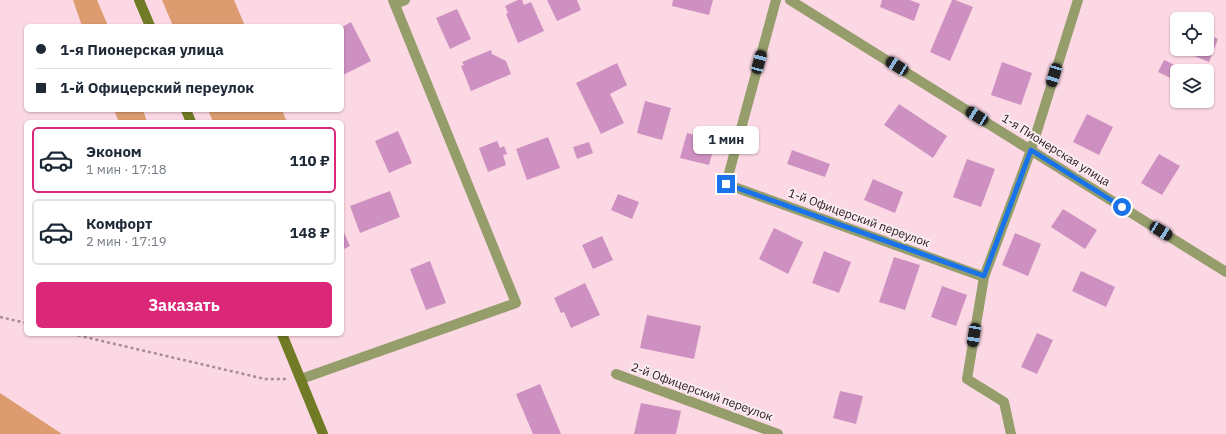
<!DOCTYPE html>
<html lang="ru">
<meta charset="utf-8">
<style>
:root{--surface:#fff;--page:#f2f2f3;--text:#1f2937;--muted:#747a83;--line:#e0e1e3;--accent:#db2777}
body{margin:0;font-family:"IBM Plex Sans",sans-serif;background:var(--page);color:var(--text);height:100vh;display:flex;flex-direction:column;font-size:15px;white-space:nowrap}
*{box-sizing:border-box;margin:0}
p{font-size:13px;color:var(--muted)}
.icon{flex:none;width:22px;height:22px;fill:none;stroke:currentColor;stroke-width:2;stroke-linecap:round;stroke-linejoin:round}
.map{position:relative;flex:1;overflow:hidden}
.details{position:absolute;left:24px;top:120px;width:320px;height:216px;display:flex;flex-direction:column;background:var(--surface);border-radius:6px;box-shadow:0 1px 3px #0004}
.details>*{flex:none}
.banner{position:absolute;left:24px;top:24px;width:320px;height:88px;border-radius:6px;box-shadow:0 1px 3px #0004;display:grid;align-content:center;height:88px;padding:0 12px;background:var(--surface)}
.buttons{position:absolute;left:1170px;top:12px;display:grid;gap:8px}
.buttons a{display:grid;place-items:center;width:44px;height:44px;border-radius:6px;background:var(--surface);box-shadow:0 1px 3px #0004;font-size:20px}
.end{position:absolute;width:18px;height:18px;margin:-9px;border:5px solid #1a73e8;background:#fff;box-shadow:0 0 0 2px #fff}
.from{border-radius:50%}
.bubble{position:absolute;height:28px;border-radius:6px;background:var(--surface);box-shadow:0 1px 3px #0004;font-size:13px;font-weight:700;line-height:28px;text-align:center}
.car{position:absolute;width:12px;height:24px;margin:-12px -6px;border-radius:5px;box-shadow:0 0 3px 1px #0007;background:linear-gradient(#222 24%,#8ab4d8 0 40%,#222 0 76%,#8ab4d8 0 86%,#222 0)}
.banner b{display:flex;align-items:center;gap:14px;height:38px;font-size:15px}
.banner b+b{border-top:1px solid var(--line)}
.banner i{width:10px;height:10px;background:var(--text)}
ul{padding:7px 0 0;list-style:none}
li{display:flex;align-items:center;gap:12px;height:66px;margin:0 8px 6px;padding:0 4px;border:2px solid var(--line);border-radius:6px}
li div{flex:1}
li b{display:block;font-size:15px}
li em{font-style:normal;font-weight:700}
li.selected{border-color:var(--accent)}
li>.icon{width:36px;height:36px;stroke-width:1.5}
.primary-button{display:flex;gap:8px;margin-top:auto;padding:8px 12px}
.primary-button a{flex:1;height:46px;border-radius:6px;background:var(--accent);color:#fff;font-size:16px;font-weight:700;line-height:46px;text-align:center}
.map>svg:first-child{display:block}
.forest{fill:#dd9c6f}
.building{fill:#ce90c0}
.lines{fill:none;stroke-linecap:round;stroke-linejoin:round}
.path{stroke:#a88b95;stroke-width:2.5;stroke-dasharray:3 3;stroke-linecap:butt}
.street{stroke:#959d6a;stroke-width:10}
.secondary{stroke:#717a25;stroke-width:10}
.route{stroke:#1a73e8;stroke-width:5}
.labels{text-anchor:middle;stroke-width:4;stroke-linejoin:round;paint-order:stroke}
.street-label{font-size:12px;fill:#2b171f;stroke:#f9edf1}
</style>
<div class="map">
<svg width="1226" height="434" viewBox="0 0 1226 434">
<rect width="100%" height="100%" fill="#fcd8e4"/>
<g class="forest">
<path d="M73 0H97L108 26H82Z"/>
<path d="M162 0H234L245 26H173Z"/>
<path d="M114 110H143L147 122H119Z"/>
<path d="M208 110H282L287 122H213Z"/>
<path d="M0 393 62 434H0Z"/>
</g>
<g class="building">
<path d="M518 0H522L524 5 531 2 544 31 518 43 506 14 508 13 505 6Z"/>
<path d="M547 0H577L581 10 557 21Z"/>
<path d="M673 0H713L709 15 672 6Z"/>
<path d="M882 0H910L920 4 914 21 880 7Z"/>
<path d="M952 0H955L973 7 950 61 930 52Z"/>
<path d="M457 9 471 39 450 49 436 18Z"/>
<path d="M351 22 371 61 343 75 342 73V27Z"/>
<path d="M1207 34 1218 39 1209 62 1187 53 1189 49H1207Z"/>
<path d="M491 50 492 54 506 61 511 74 471 91 461 66 464 65 462 62Z"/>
<path d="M1164 60 1188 71H1177V81L1158 72Z"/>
<path d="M1002 62 1032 73 1021 105 991 95Z"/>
<path d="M617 63 627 85 610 94 624 123 601 134 576 83Z"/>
<path d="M645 101 671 108 662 140 637 133Z"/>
<path d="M899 104 947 136 933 158 884 125Z"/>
<path d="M1087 114 1113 127 1099 155 1073 142Z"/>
<path d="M398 131 412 163 389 173 375 141Z"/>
<path d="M687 133 716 140 709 165 680 158Z"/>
<path d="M548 137 560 168 527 180 516 149Z"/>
<path d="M497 141 500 148 504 146 507 154 503 155 506 165 488 172 479 148Z"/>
<path d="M589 142 593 153 577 159 573 147Z"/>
<path d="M792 150 830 164 825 177 787 164Z"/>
<path d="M1159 154 1180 166 1162 195 1141 183Z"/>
<path d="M967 159 995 169 981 207 953 197Z"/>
<path d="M873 179 903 192 895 213 864 200Z"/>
<path d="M390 191 400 217 360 233 350 206Z"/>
<path d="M618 194 639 202 632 219 611 210Z"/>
<path d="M1063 209 1097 230 1085 249 1051 227Z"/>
<path d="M342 228 350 246 342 250Z"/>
<path d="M774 228 803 242 788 274 759 259Z"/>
<path d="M1015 233 1041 244 1028 276 1002 265Z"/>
<path d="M602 236 613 260 593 269 582 245Z"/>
<path d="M824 251 851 262 839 293 812 283Z"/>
<path d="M894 257 920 265 905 310 879 302Z"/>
<path d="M430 261 446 303 426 310 410 269Z"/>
<path d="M1081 271 1115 287 1106 307 1072 291Z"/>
<path d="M585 283 600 315 571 328 564 312 561 313 554 298Z"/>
<path d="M942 286 967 295 956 326 931 317Z"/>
<path d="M647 315 701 326 694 359 640 348Z"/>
<path d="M1037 333 1053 340 1037 374 1021 367Z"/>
<path d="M540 384 561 434H533L516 394Z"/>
<path d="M840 391 863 396 856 424 833 418Z"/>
<path d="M641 403 681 411 676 434H634Z"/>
</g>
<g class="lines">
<g class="path">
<path d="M0 317 26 323"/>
<path d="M72 334 265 379H287"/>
</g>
<g class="street">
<path d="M776 0 726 184 984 277"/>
<path d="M790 0 1226 272"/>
<path d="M395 4 405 0"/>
<path d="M616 374 778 434"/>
<path d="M301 379 516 303 393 0"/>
<path d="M1011 434 1004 402 967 379 984 277 1031 150 1078 0"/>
</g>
<g class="secondary">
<path d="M139 0 150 26"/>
<path d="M186 110 191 122"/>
<path d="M282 334 323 434"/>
</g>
</g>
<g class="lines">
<path class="route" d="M726 184 984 276 1031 150 1122 207"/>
</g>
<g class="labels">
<g class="street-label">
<text transform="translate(1056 150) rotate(32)" y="4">1-я Пионерская улица</text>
<text transform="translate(859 218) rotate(20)" y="4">1-й Офицерский переулок</text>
<text transform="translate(702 392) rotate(20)" y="4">2-й Офицерский переулок</text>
</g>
</g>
</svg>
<div class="buttons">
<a><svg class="icon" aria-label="locate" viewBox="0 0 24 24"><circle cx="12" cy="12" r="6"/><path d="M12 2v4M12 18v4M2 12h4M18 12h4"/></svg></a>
<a><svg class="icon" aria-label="layers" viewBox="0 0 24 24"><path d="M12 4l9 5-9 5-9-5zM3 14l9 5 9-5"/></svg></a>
</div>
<i class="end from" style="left:1122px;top:207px"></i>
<i class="end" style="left:726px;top:184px"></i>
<div class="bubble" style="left:693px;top:126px;width:66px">1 мин</div>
<i class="car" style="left:759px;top:62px;rotate:15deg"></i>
<i class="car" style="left:897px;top:66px;rotate:302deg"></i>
<i class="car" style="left:1054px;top:75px;rotate:197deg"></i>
<i class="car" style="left:977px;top:116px;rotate:302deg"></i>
<i class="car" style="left:1161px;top:231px;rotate:122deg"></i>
<i class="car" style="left:974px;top:335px;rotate:189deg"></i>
<div class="banner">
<b><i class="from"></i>1-я Пионерская улица</b>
<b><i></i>1-й Офицерский переулок</b>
</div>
<section class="details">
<ul>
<li class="selected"><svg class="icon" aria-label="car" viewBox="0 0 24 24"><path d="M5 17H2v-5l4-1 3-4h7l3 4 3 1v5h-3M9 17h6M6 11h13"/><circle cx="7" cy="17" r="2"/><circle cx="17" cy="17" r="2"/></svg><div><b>Эконом</b><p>1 мин · 17:18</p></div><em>110 ₽</em></li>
<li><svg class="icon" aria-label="car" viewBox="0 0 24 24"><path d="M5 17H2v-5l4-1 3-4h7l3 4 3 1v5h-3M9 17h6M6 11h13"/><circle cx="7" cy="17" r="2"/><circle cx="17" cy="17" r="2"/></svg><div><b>Комфорт</b><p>2 мин · 17:19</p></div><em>148 ₽</em></li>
</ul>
<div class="primary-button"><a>Заказать</a></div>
</section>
</div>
